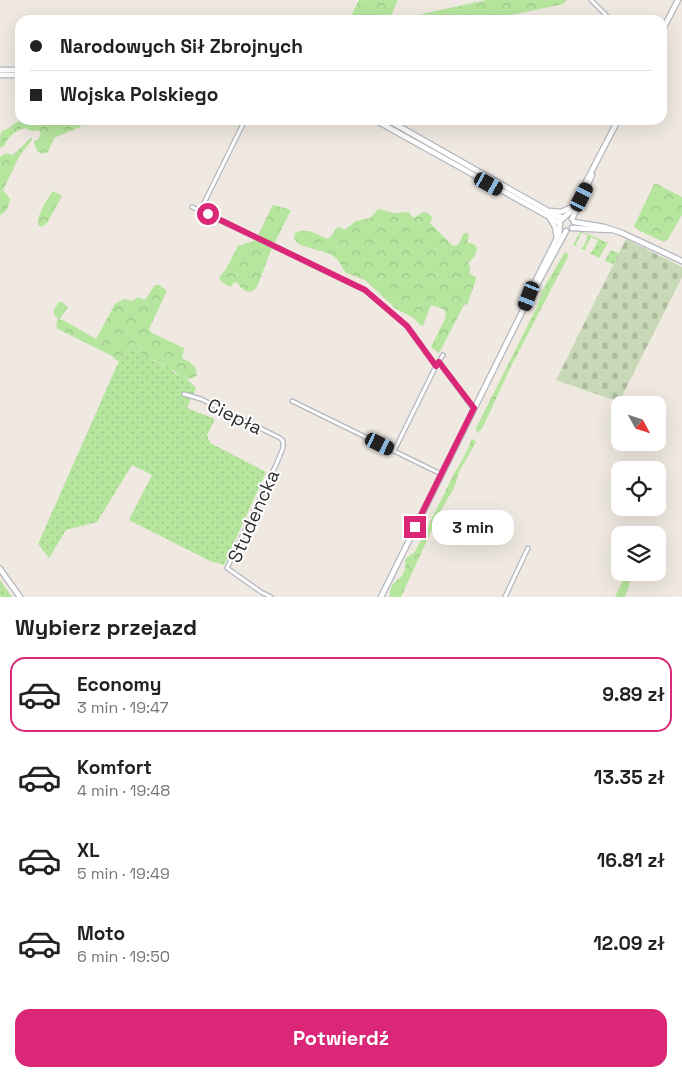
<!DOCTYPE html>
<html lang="pl">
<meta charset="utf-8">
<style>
:root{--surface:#fff;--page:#f2f2f2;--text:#222;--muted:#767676;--line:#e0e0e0;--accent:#db2777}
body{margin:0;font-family:"Space Grotesk",sans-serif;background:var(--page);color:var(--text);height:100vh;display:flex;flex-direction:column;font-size:19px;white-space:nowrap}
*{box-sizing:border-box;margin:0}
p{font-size:16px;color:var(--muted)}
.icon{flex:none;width:28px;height:28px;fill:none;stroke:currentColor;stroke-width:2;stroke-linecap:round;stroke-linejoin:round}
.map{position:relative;height:597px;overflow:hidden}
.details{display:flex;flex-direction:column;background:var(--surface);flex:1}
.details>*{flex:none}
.guide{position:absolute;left:15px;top:15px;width:652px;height:110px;border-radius:15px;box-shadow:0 5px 20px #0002;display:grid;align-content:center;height:110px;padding:0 15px;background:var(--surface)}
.needle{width:32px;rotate:130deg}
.tools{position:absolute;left:611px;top:396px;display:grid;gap:10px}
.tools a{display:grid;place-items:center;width:55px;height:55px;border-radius:10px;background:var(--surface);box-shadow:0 5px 20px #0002;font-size:25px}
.end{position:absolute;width:22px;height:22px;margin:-11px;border:6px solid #db2777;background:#fff;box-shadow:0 0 0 2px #fff}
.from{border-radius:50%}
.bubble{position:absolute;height:35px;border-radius:15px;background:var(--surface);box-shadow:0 5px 20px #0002;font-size:16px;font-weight:700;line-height:35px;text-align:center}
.car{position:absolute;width:15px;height:30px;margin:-15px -8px;border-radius:6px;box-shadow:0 0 4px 1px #0007;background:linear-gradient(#222 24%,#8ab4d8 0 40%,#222 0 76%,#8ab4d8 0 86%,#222 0)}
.guide b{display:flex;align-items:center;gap:18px;height:48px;font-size:19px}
.guide b+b{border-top:1px solid var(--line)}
.guide i{width:12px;height:12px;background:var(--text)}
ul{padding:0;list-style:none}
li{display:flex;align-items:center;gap:15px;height:75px;margin:0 10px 8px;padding:0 5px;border:2px solid transparent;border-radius:15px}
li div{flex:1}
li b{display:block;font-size:19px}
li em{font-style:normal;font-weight:700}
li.current{border-color:var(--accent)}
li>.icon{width:45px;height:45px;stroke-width:1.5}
h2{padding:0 15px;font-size:22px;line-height:60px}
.primary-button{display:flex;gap:10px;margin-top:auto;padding:10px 15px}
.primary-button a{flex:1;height:58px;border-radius:15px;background:var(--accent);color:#fff;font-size:20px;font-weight:700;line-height:58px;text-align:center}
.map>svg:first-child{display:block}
.grass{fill:url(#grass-dots)}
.forest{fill:url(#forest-crowns)}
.cemetery{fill:url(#cemetery-stones)}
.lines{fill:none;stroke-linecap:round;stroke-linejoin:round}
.street-casing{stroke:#b4b7c1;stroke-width:5.5}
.secondary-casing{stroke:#b4b7c1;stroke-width:7}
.street{stroke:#fff;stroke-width:3}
.secondary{stroke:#fff;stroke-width:4.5}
.route{stroke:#db2777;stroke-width:6}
.labels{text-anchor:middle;stroke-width:4;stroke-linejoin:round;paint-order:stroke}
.street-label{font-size:19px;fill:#2e2e2e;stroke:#fff}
</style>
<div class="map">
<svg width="682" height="597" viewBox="0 0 682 597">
<defs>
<pattern id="grass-dots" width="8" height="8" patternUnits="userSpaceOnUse" patternTransform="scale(1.25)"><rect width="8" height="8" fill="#b6e59e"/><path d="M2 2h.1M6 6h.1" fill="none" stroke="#9dc588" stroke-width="1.8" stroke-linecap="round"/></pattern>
<pattern id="forest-crowns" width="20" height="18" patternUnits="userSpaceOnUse" patternTransform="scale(1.25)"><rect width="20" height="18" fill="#b6e59e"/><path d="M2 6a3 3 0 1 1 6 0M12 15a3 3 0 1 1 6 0" fill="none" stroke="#9dc588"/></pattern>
<pattern id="cemetery-stones" width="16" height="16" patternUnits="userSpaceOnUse" patternTransform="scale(1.25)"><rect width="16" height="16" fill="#c8d9b8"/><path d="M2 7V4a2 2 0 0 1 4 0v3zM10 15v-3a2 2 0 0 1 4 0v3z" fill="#acbb9e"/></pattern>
</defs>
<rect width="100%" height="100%" fill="#efe9e1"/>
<g class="grass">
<path d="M427 144 556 216 554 218 426 146Z"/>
<path d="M581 231 608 243 600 256V258L589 253 592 252 598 240 591 237 585 249 586 251 580 248 583 247 588 236 582 232 576 244 577 246 573 245Z"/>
<path d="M611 250 620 254 615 265 604 260 606 259Z"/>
<path d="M134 343 141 352 154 361 169 367 174 373 187 379 196 388 187 408 215 419 207 435 210 443 266 472 224 565 210 561 129 520 152 475 132 465 97 522 66 530 49 558 38 544 119 361Z"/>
<path d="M0 580 12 597H0Z"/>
</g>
<g class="forest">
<path d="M359 0H398L389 20H349Z"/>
<path d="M486 0H567L563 4 488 20H410L409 17Z"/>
<path d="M22 120 30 121 86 120 80 127 54 138 48 152 42 154 37 151 34 142 39 138 41 133 38 130 32 131 25 128C14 131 9 136 4 146L0 148V136L2 131C10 129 14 122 22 120Z"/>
<path d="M31 138 32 140 20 155 3 190 10 199C9 206 7 212 0 215V157L6 153 13 155Z"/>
<path d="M654 184H657L682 197V215L668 239 664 242 638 230 634 226Z"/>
<path d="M53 191 62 196 47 223 42 227 38 225C37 213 47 200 53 191Z"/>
<path d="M274 205 291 210 271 250 257 287 253 291 247 292 240 287 237 282 234 283 230 287 222 282 219 278 226 269 238 246 256 240 272 206Z"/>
<path d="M378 209 394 213 409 212 412 217H415L423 212 428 213 433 218 430 223 453 246 458 245 464 233H466L469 234 467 242 475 245 477 250 474 257 468 263 470 266V274L476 277C475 287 469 296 468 304L464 305 439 353 431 347 445 319 446 313 443 309 431 305 423 326 420 325 414 318 396 309 365 280 346 273 337 259 330 254 300 245 294 239 295 233C307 227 317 235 328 239L333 234 336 228 341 227 344 230 356 221 370 218Z"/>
<path d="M565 252 568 255V257L510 368 484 425 481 430 477 432 476 428 537 307 542 291Z"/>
<path d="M155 285H159L167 291 149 329 152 333 184 348 182 358C191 362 196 366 197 375 186 386 175 370 166 366 158 362 149 359 142 353 139 350 137 346 134 343L119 361 116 360 112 356 58 329 56 326 58 318 54 315V309L59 302H62L68 307 59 320H63L96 339 115 304 124 299 133 301 138 297 145 300Z"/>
<path d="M473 439 476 442 459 472 454 488 440 512 401 597H390C389 575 408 584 405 559L415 552 454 474C458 468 470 446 471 440Z"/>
<path d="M626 574 630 575C630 583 628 590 625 597H615Z"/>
</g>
<path class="cemetery" d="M626 239 682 267V277L619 402 556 380Z"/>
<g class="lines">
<defs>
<g id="street">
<path d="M591 0 611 20"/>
<path d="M192 207 365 290 407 326 436 366"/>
<path d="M200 211 245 120"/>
<path d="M439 362 471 406 474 408"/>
<path d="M184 394 201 399 280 438 283 441V448L276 465 227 568 261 592 271 597"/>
<path d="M292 401 441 474"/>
<path d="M394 451 436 366 443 355"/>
<path d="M505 597 528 548"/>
</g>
<g id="secondary">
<path d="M662 31 678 0"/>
<path d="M0 70H20"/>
<path d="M0 75H20"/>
<path d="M375 120 555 220 560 224"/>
<path d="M388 120 557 216 563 218"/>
<path d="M551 211 561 212 572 207"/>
<path d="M550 218 555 227 557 238"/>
<path d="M572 219 592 175"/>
<path d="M574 222 604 227 622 233 682 261"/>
<path d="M572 228 609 230"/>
<path d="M532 294 566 231"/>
<path d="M0 569 20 597"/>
<path d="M381 597 525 306 533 286 559 234 560 221 571 211 618 120"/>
</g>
</defs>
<use href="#street" class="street-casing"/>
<use href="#secondary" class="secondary-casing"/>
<use href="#street" class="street"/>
<use href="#secondary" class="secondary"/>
</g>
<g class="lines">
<path class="route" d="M208 214 365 290 407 326 436 366 439 362 474 408 415 527"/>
</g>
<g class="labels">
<g class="street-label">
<text transform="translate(235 416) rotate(26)" y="7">Ciepła</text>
<text transform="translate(253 516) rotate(-66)" y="7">Studencka</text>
</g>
</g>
</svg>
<div class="tools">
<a><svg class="needle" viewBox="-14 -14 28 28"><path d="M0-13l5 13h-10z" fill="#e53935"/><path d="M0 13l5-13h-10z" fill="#767676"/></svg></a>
<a><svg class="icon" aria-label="locate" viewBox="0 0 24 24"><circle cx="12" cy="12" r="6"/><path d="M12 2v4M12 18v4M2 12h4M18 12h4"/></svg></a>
<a><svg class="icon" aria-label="layers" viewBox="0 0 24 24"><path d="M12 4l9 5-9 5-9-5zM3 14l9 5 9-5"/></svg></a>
</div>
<i class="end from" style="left:208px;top:214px"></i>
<i class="end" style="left:415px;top:527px"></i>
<div class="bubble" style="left:432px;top:510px;width:82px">3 min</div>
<i class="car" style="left:489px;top:184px;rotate:119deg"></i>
<i class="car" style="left:582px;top:197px;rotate:27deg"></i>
<i class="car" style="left:529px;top:296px;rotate:201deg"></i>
<i class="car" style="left:380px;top:444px;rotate:116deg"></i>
<div class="guide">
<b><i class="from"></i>Narodowych Sił Zbrojnych</b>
<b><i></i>Wojska Polskiego</b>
</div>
</div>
<section class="details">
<h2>Wybierz przejazd</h2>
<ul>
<li class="current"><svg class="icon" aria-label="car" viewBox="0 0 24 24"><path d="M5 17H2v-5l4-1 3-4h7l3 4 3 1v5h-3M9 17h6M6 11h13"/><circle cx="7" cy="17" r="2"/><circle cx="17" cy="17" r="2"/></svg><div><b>Economy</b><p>3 min · 19:47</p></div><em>9.89 zł</em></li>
<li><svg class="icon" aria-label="car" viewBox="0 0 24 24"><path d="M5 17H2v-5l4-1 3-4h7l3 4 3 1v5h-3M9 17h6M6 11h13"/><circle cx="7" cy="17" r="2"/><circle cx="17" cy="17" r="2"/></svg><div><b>Komfort</b><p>4 min · 19:48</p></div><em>13.35 zł</em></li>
<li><svg class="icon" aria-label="car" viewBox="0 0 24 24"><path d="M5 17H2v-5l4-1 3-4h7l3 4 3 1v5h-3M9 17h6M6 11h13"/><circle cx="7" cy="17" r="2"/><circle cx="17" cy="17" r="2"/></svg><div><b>XL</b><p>5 min · 19:49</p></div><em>16.81 zł</em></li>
<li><svg class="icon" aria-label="car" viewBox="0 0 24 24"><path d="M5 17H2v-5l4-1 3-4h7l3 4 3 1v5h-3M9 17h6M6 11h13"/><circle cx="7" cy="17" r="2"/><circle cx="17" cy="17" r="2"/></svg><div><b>Moto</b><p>6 min · 19:50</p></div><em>12.09 zł</em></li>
</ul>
<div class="primary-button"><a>Potwierdź</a></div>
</section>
